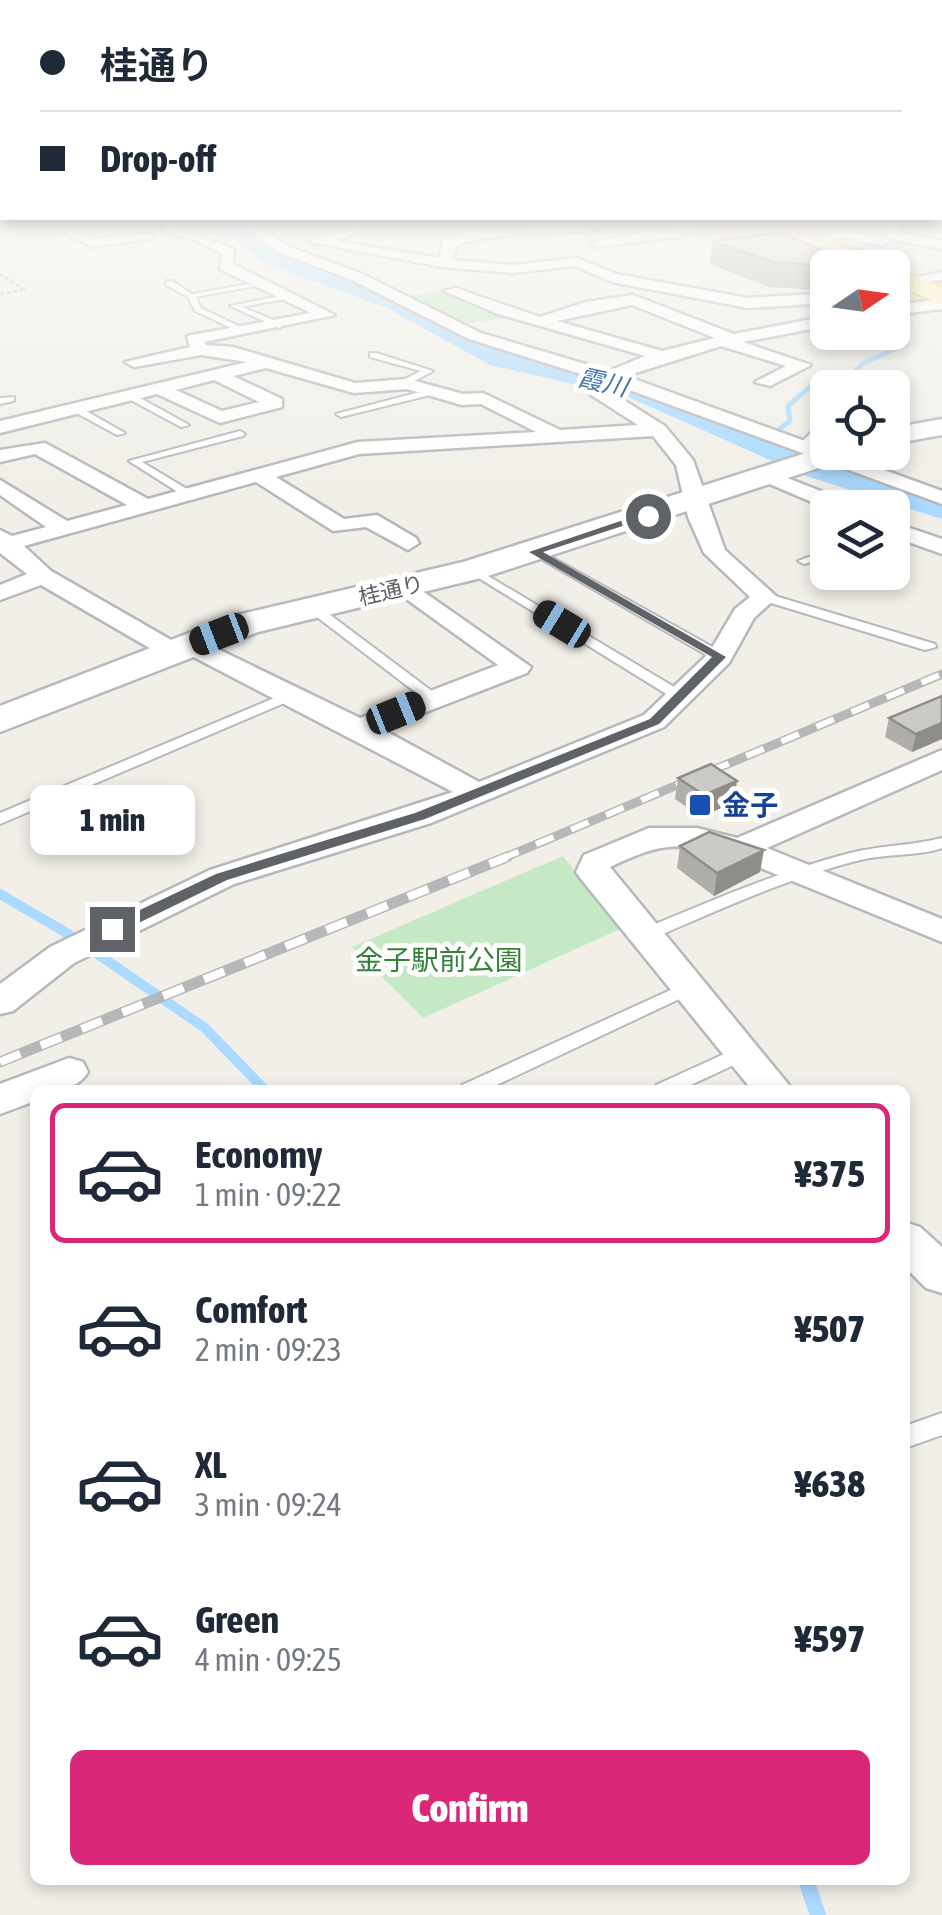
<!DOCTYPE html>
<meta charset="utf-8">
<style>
:root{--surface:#fff;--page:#f6f6f7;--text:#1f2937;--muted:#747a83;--line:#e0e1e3;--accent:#db2777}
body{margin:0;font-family:"Asap Condensed","Noto Sans JP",sans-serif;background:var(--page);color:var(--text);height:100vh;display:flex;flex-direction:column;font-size:38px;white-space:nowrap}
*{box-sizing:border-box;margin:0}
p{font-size:32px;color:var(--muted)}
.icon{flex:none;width:55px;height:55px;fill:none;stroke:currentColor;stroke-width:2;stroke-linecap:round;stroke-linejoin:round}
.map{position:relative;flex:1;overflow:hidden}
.panel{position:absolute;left:30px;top:1085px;width:880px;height:800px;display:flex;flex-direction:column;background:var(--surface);border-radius:15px;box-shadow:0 5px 15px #0003}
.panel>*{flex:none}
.guide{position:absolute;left:0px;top:0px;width:942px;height:220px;box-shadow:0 5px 15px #0003;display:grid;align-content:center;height:220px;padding:0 40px;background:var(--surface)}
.needle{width:65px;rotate:77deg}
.controls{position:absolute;left:810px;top:250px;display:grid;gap:20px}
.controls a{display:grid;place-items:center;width:100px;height:100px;border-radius:15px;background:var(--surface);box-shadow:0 5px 15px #0003;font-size:50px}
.end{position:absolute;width:45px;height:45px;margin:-22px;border:12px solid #5f6368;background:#fff;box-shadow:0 0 0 5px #fff}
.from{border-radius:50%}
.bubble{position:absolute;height:70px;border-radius:15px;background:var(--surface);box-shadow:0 5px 15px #0003;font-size:32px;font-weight:800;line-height:70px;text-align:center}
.car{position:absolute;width:30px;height:60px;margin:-30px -15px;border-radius:12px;box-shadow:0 0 8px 2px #0007;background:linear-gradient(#222 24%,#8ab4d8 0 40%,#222 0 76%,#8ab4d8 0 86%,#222 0)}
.guide b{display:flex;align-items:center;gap:35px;height:95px;font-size:38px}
.guide b+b{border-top:2px solid var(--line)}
.guide i{width:25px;height:25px;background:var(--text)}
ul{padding:18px 0 0;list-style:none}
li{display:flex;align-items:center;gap:30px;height:140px;margin:0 20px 15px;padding:0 20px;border:5px solid transparent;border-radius:15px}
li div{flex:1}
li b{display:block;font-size:38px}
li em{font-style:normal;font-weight:800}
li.current{border-color:var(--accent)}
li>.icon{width:90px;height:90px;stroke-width:1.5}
.cta{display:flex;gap:20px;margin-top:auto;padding:20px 40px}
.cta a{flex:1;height:115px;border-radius:15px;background:var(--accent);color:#fff;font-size:40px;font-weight:800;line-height:115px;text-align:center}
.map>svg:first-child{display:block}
.green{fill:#c5e8c5}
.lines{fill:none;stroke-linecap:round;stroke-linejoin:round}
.stream-far3{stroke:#aadaff;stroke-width:4}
.stream-far2{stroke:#aadaff;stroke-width:5}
.stream-far1{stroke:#aadaff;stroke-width:10}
.stream{stroke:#aadaff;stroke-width:16}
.river{fill:#aadaff;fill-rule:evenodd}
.lane-casing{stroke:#b5b8bc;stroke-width:4}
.street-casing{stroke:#b5b8bc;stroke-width:5}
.secondary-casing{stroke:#b6babf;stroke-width:5}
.primary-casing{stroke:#f2c960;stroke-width:5}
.path{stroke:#9cc7a9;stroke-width:2.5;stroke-dasharray:4 2.5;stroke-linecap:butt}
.lane{fill:#fff;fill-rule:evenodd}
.street{fill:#fff;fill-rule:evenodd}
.secondary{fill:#fff;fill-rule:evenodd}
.primary{fill:#fff2af;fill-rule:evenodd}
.rail-far1-casing{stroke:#b6b7b8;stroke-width:9}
.rail-casing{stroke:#b6b7b8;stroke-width:11}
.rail-far1{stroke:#fff;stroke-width:6;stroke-dasharray:19;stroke-linecap:butt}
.rail{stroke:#fff;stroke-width:8;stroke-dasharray:22;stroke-linecap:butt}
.wall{fill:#afaea9}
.shaded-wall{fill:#8f8d8a}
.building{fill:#cccac5;stroke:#8f8d8a;stroke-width:2.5}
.route{fill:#5f6368}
.transit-dot{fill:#1a4fb4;stroke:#fff;stroke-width:4}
.labels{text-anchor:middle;stroke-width:10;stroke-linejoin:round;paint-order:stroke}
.far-street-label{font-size:22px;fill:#5f6368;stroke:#fff}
.far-water-label{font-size:25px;font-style:italic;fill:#4174aa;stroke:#fff}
.transit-label{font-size:28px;font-weight:bold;fill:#164399;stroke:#fff;text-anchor:start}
.park-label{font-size:28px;fill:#348238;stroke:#fff}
</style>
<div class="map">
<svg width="942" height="1915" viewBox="0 0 942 1915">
<rect width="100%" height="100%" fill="#f1efe8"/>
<g class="green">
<path d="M444 290 506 318 468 323 407 296Z"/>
<path d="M563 856 622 928 423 1018 352 947Z"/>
</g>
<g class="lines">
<path class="stream-far3" d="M892 323 910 310 904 308"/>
<path class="stream-far2" d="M762 442 790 421 788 406 814 383 853 374 862 364 906 344 884 332"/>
<path class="stream-far1" d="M0 894 70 935 205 1028 265 1090"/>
<path class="stream" d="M806 1880 818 1915"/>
<path class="river" d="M209 218H233L282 254 403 297 509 353 645 383 830 462 942 497V519L806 476 626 396 490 365 385 307 266 264Z"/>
<defs>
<g id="lane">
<path d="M166 281H172L192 294 261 282 265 284 196 297 201 308 245 329 242 333 195 311 188 297 166 285Z"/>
<path d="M290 294V298L242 307 283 324 280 328 230 306Z"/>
<path d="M370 353H376L433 371 405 386H399V382L421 371 370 357Z"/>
<path d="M890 382 893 387 857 388 861 385Z"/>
<path d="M435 388 438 393 341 417 336 414Z"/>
<path d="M828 388V426L803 451H797V447L825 418 824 391Z"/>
<path d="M127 394H133L189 425 181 427 127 398Z"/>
<path d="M14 397V401L0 404V398Z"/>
<path d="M73 407H79L125 433 117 435 73 411Z"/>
<path d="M240 431 245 434 243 436 142 462 192 492V496H184L129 461Z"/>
<path d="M535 548 725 654 726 657 725 660H715L531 553 529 551Z"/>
<path d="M828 550V557L804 564 798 561Z"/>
<path d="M473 567 686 694 688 697 686 700H676L469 572V568Z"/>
<path d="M765 593 935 644 936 647 925 650 761 600V594Z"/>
<path d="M309 605H317L437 695V701H427L309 611Z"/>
<path d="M291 691 298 695 296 698 0 824V813Z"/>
<path d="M942 838V848L936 850C911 856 885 854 860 860 787 878 719 910 651 939H639L636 935 639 931C708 902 777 872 850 853 881 845 912 846 942 838Z"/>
<path d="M686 983 695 989 692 993 486 1090H459L462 1085Z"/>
<path d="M744 1045 751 1047 753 1052 751 1057 680 1090H653L656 1085Z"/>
<path d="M942 1413V1435L905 1448V1426Z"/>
</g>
<g id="street">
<path d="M26 218 25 221 0 227V219Z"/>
<path d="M37 218H53L94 239 148 234 155 238 92 247Z"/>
<path d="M164 218H176L175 227 234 249 233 264 335 315 204 342 206 345 233 347 355 383 408 379 463 394 483 393 560 430 638 425 588 393 585 389 597 379 469 339 350 279 277 252 230 218H245L287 246 360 273 481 333 609 371 645 356 498 314 444 291 456 288 540 317 586 302 633 295 734 334 828 316V326L743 342 811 365 770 386 755 382 786 366 721 346 626 376 942 491V504L613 384 606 389 665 426 693 460 725 550 777 597 754 618 729 663 664 727 431 823 234 884 74 963 13 1011 0 1014V984L50 947 210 870 453 792 186 653 174 660 165 657 41 585 0 600V585L27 574 0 553V530L12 536 46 527 0 495V480L67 521 127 505 35 454 0 462V450L45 443 148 499 358 442 536 432 481 404 462 405 407 389 354 393 266 368 233 376 282 399V407L220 423 157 394 0 433V421L247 362 201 355 134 367 125 362 190 347 187 336 311 313 220 269 222 254 192 239 163 232ZM632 305 715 338 662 351 557 321ZM214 380 259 402 222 411 176 390ZM653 436 676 465 688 517 704 553 750 597 735 609 709 653 644 715 479 782 382 729 527 673 531 667 411 583 403 581 391 588 498 665 360 718 199 640 190 637 178 644 51 571 24 546 256 482 333 531 366 527 408 550 419 543 416 538 377 515 344 519 276 477 359 454Z"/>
<path d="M370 218 387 221 336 241 439 258 444 240 473 230 630 218C586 242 504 227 457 245L452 260 512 265 577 258 616 274 748 298 828 293V303L748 308 612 282 575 266 512 273 443 267 309 242Z"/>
<path d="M751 218H769L740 232 728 229Z"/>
<path d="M862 218H880L901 226 900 233 942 241V249L886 238 888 230Z"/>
<path d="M708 219 713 226 677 237 596 247 589 243Z"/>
<path d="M841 229 887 239 889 242 882 246 842 237 808 249 801 245Z"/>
<path d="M942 272V280L905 285 898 281Z"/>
<path d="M942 299V309L892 315V305Z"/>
<path d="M767 470 851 503 853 508 828 509 760 480 757 476Z"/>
<path d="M892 522 942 539V554L892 536Z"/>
<path d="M942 750V770L767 848 942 919V942L729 855C675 841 659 844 610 867L793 1090H752L581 879 576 872 584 855 649 828H697L737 838Z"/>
<path d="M69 1058 83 1062 88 1072C77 1091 55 1090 35 1090V1101L0 1114V1084Z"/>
<path d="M905 1222 920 1227 942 1247V1293L926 1288 905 1267Z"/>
</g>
<g id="secondary">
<path d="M942 419V435L892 444V428Z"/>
<path d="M828 446V452H853L849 458 485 577 258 632 0 732V706L233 616 463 562Z"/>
</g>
<g id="primary">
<path d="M677 218C720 218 859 239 889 268H856Z"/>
<path d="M892 268 942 288V304L892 284Z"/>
</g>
</defs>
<use href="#lane" class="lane-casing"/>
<use href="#street" class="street-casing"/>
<use href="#secondary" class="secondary-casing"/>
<use href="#primary" class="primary-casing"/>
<g class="path">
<path d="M0 274 25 290"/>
<path d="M0 294 24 290"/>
</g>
<use href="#lane" class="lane"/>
<use href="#street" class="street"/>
<use href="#secondary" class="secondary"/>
<use href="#primary" class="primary"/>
<defs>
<path id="rail-far1" d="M501 859 942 674"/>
<path id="rail" d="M0 1062 507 857"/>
</defs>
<use href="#rail-far1" class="rail-far1-casing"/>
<use href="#rail" class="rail-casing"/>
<use href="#rail-far1" class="rail-far1"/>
<use href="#rail" class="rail"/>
</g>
<g class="wall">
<path d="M712 241 855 268H828V291L770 287 710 264Z"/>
<path d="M942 696V739L912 752 885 737 889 718Z"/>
<path d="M678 778 734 802 701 817 675 799Z"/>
<path d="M680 846 760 872 714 896 677 868Z"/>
</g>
<g class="shaded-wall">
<path d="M942 723V739L912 752 916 734Z"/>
<path d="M737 781 734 802 701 817 704 795Z"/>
<path d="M764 850 760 872 714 896 717 873Z"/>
</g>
<g class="building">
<path d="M780 233 856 264 855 268 773 262 712 241Z"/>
<path d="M942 696V723L916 734 889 718Z"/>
<path d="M711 764 737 781 704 795 678 778Z"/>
<path d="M709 832 764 850 717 873 680 846Z"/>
</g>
<linearGradient id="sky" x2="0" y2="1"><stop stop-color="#8fc3f1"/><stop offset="0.45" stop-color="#f9f8f5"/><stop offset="1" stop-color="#f9f8f5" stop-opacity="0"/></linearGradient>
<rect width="942" height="486" fill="url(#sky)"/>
<path class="route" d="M644 513 653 516 543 552 726 657 659 724 425 819 227 880 118 933H106V926L216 874 415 813 650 719 712 657 529 552Z"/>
<rect class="transit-dot" x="688" y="793" width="24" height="24" rx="5"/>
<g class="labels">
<g class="far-street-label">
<text transform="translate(391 590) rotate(-13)" y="8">桂通り</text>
</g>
<g class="far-water-label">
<text transform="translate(603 382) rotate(13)" y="9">霞川</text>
</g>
<g class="transit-label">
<text x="722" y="815">金子</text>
</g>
<g class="park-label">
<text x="439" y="970">金子駅前公園</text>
</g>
</g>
</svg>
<div class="controls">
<a><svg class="needle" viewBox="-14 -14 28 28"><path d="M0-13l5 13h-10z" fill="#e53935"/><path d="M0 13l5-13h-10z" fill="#747a83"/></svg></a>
<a><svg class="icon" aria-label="locate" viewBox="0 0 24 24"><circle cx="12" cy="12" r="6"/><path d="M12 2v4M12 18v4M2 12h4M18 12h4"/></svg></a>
<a><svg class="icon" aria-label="layers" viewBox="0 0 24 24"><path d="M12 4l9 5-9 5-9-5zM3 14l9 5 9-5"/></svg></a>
</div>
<i class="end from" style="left:648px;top:516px"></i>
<i class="end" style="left:112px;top:929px"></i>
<div class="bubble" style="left:30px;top:785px;width:165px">1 min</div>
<i class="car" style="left:562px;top:624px;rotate:301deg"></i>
<i class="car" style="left:219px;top:634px;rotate:249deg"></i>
<i class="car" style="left:396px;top:713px;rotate:68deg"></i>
<div class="guide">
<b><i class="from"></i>桂通り</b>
<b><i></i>Drop-off</b>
</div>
<section class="panel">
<ul>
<li class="current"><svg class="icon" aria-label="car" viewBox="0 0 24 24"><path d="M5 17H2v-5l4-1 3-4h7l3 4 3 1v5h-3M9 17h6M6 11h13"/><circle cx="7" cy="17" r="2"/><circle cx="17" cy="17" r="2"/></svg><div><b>Economy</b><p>1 min · 09:22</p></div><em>¥375</em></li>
<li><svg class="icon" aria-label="car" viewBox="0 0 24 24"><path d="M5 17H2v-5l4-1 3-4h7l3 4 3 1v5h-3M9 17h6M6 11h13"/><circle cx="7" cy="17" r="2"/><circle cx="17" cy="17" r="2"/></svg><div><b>Comfort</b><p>2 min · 09:23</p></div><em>¥507</em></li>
<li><svg class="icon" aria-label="car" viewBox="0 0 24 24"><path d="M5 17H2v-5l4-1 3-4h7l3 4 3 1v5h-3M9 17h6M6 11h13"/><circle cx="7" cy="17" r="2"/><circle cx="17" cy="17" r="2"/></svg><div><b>XL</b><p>3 min · 09:24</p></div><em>¥638</em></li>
<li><svg class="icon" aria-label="car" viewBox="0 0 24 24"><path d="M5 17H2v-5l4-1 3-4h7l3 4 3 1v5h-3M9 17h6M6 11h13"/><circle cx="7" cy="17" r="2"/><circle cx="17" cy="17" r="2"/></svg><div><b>Green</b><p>4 min · 09:25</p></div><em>¥597</em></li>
</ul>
<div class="cta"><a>Confirm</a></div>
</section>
</div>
